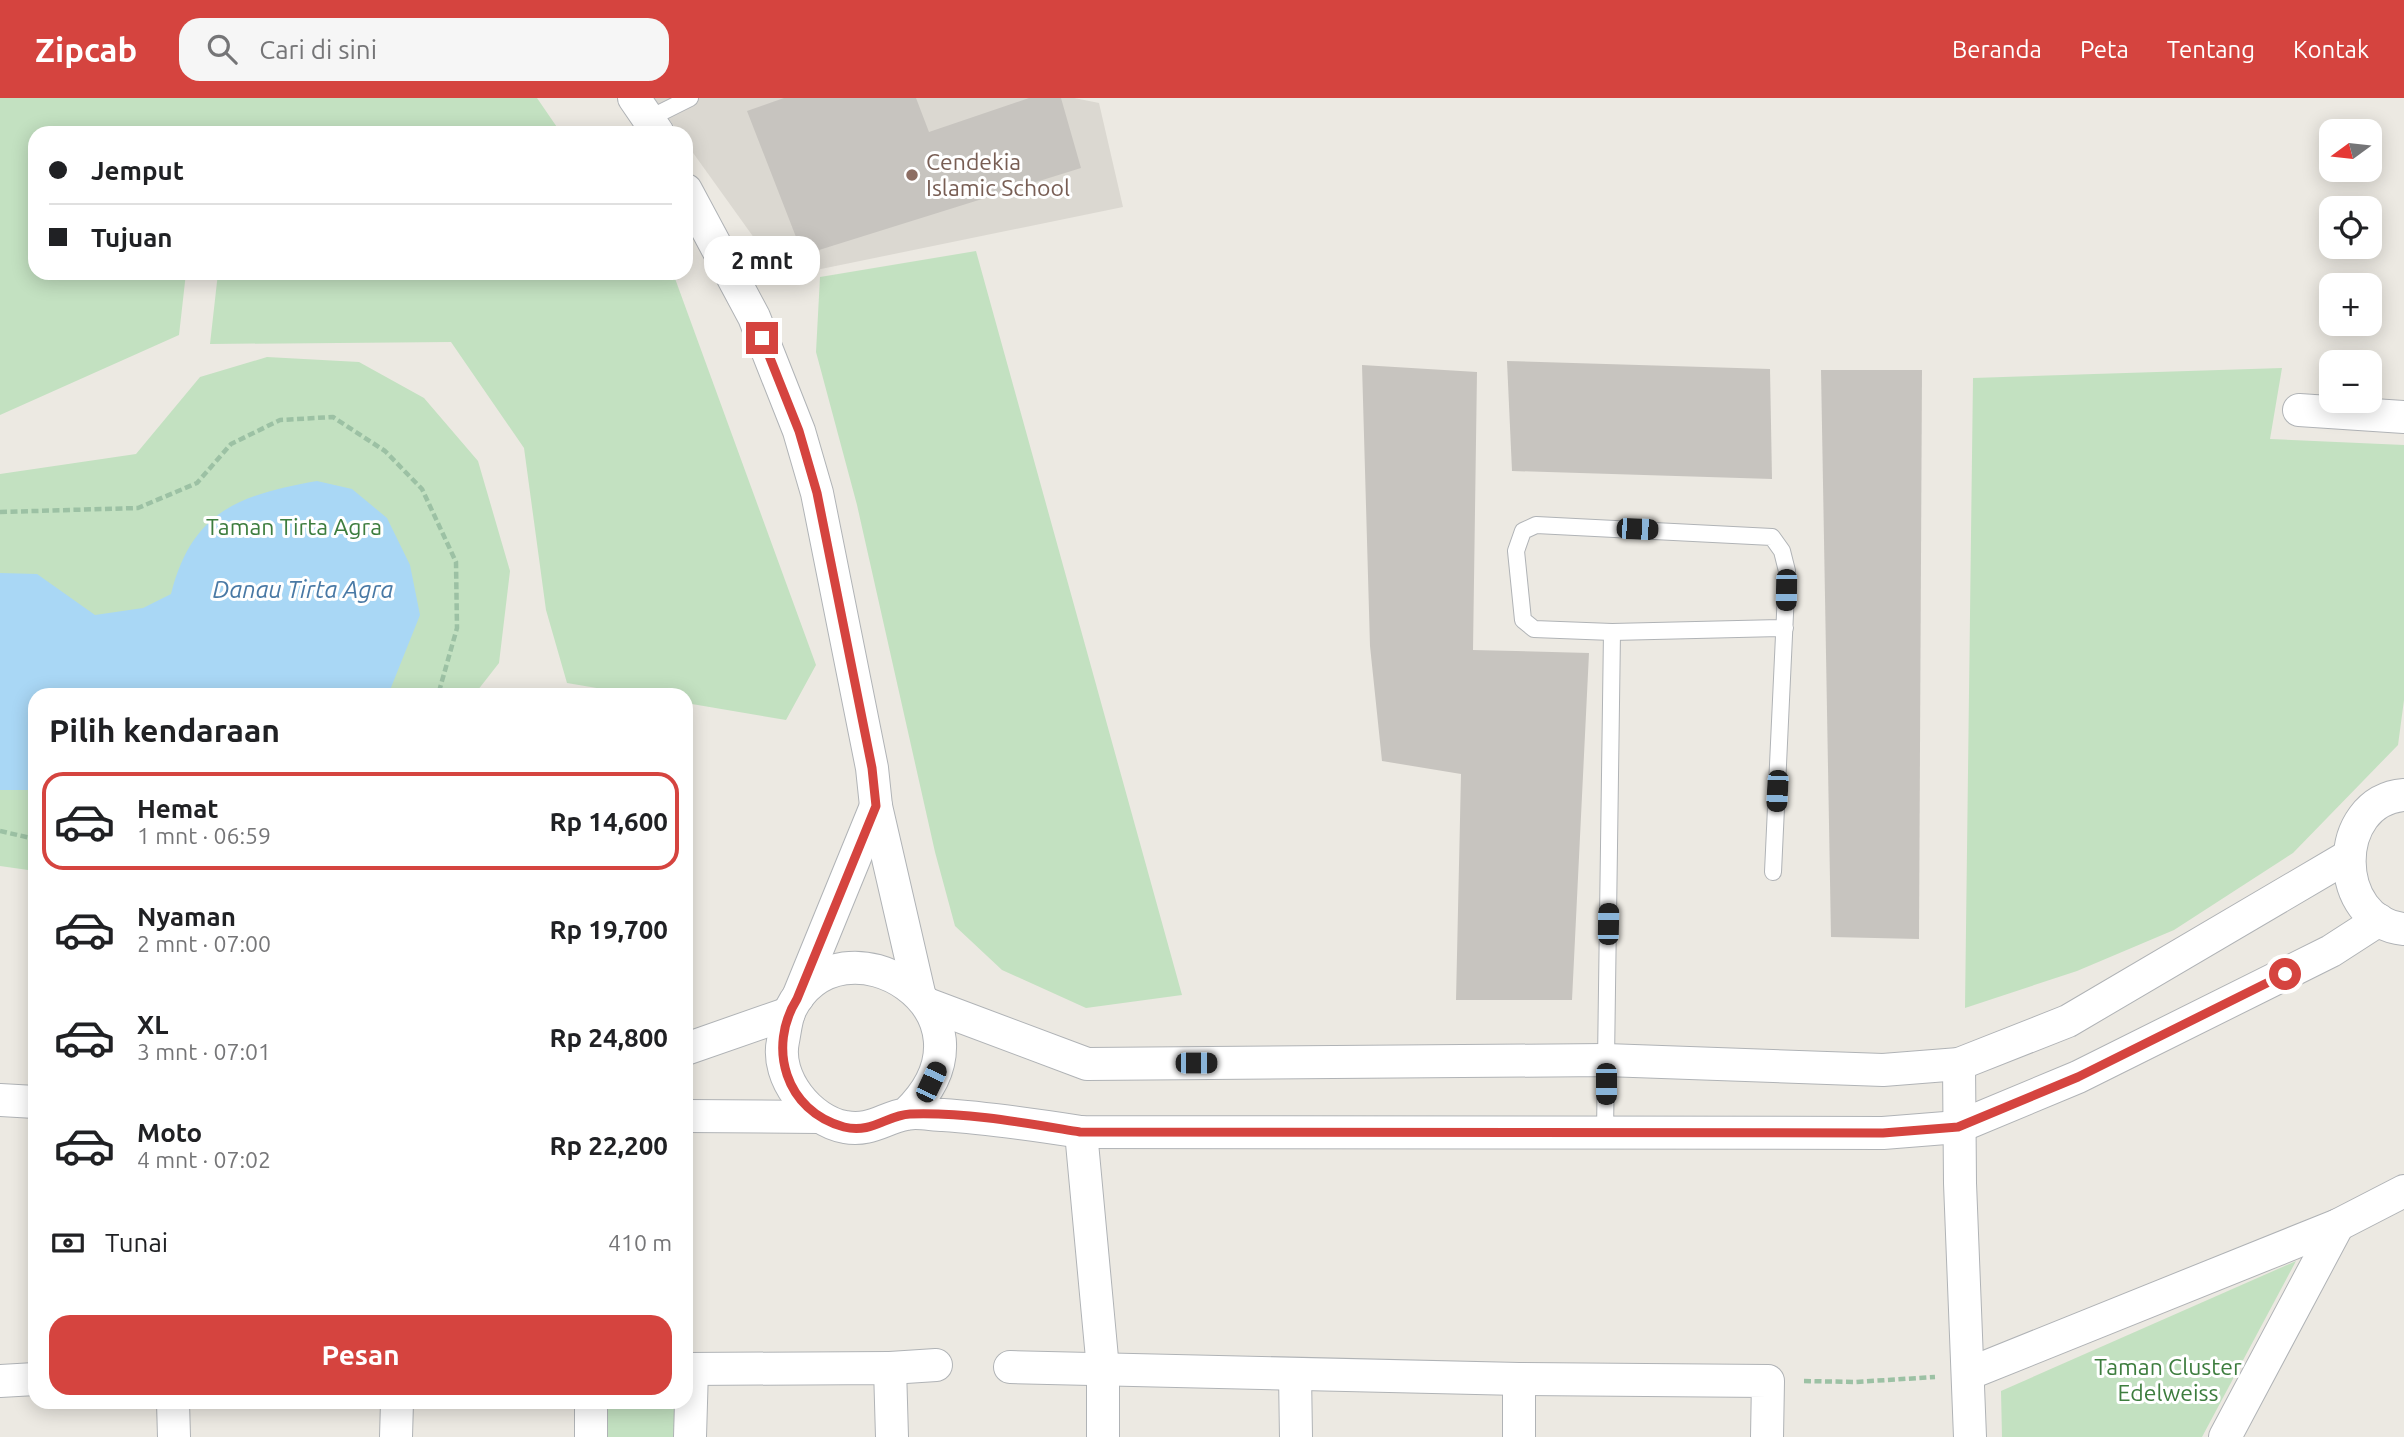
<!DOCTYPE html>
<html lang="id">
<meta charset="utf-8">
<style>
:root{--surface:#fff;--page:#f6f6f6;--text:#202124;--muted:#757577;--line:#e0e0e0;--accent:#d5443f}
body{margin:0;font-family:Ubuntu,sans-serif;background:var(--page);color:var(--text);height:100vh;display:flex;flex-direction:column;font-size:26px;white-space:nowrap}
*{box-sizing:border-box;margin:0}
p{font-size:23px;color:var(--muted)}
.icon{flex:none;width:38px;height:38px;fill:none;stroke:currentColor;stroke-width:2;stroke-linecap:round;stroke-linejoin:round}
.map{position:relative;flex:1;overflow:hidden}
.details{position:absolute;left:28px;top:590px;width:665px;height:721px;display:flex;flex-direction:column;background:var(--surface);border-radius:21px;box-shadow:0 4px 18px #0003}
.details>*{flex:none}
.guide{position:absolute;left:28px;top:28px;width:665px;height:154px;border-radius:21px;box-shadow:0 4px 18px #0003;display:grid;align-content:center;height:154px;padding:0 21px;background:var(--surface)}
.needle{width:46px;rotate:255deg}
.buttons{position:absolute;left:2319px;top:21px;display:grid;gap:14px}
.buttons a{display:grid;place-items:center;width:63px;height:63px;border-radius:14px;background:var(--surface);box-shadow:0 4px 18px #0003;font-size:35px}
.end{position:absolute;width:32px;height:32px;margin:-16px;border:9px solid #d5443f;background:#fff;box-shadow:0 0 0 4px #fff}
.from{border-radius:50%}
.bubble{position:absolute;height:49px;border-radius:21px;background:var(--surface);box-shadow:0 4px 18px #0003;font-size:23px;font-weight:700;line-height:49px;text-align:center}
.car{position:absolute;width:21px;height:42px;margin:-21px -10px;border-radius:9px;box-shadow:0 0 5px 2px #0007;background:linear-gradient(#222 24%,#8ab4d8 0 40%,#222 0 76%,#8ab4d8 0 86%,#222 0)}
.guide b{display:flex;align-items:center;gap:24px;height:66px;font-size:26px}
.guide b+b{border-top:2px solid var(--line)}
.guide i{width:18px;height:18px;background:var(--text)}
ul{padding:0;list-style:none}
li{display:flex;align-items:center;gap:21px;height:98px;margin:0 14px 10px;padding:0 7px;border:4px solid transparent;border-radius:21px}
li div{flex:1}
li b{display:block;font-size:26px}
li em{font-style:normal;font-weight:700}
li.current{border-color:var(--accent)}
li>.icon{width:63px;height:63px;stroke-width:1.5}
h2{padding:0 21px;font-size:32px;line-height:84px}
.pay{display:flex;align-items:center;gap:18px;height:77px;padding:0 21px;font-size:26px}
.pay p{margin-inline-start:auto}
.button{display:flex;gap:14px;margin-top:auto;padding:14px 21px}
.button a{flex:1;height:80px;border-radius:21px;background:var(--accent);color:#fff;font-size:28px;font-weight:700;line-height:80px;text-align:center}
header{display:flex;align-items:center;gap:42px;box-sizing:border-box;height:98px;padding:0 35px;background:var(--accent);color:#fff}
header strong{font-size:33px}
nav{display:flex;gap:38px;margin-inline-start:auto;font-size:24px}
.search{width:490px;height:63px;background:var(--page);display:flex;align-items:center;gap:18px;box-sizing:border-box;padding:0 24px;border-radius:21px;color:var(--muted);font-size:26px}
.map>svg:first-child{display:block}
.education{fill:#dbd8d1}
.green{fill:#c3e1c1}
.water{fill:#a9d7f5}
.building{fill:#c7c4bf}
.lines{fill:none;stroke-linecap:round;stroke-linejoin:round}
.lane-casing{stroke:#b0b3b6;stroke-width:18}
.street-casing{stroke:#b0b3b6;stroke-width:34}
.path{stroke:#9cc1a4;stroke-width:4.5;stroke-dasharray:7 3.5;stroke-linecap:butt}
.lane{stroke:#fff;stroke-width:16}
.street{stroke:#fff;stroke-width:32}
.route{stroke:#d5443f;stroke-width:9}
.education-dot{fill:#8d6e63;stroke:#fff;stroke-width:2.5}
.labels{text-anchor:middle;stroke-width:6;stroke-linejoin:round;paint-order:stroke}
.education-label{font-size:23px;fill:#785e54;stroke:#fff;text-anchor:start}
.park-label{font-size:23px;fill:#3d7d3e;stroke:#fff}
.water-label{font-size:24px;font-style:italic;fill:#4979a5;stroke:#fff}
</style>
<header>
<strong>Zipcab</strong>
<div class="search"><svg class="icon" aria-label="search" viewBox="0 0 24 24"><circle cx="10" cy="10" r="6"/><path d="M15 15l6 6"/></svg>Cari di sini</div>
<nav><a>Beranda</a><a>Peta</a><a>Tentang</a><a>Kontak</a></nav>
</header>
<div class="map">
<svg width="2404" height="1339" viewBox="0 0 2404 1339">
<rect width="100%" height="100%" fill="#ece9e2"/>
<path class="education" d="M654 0H1074L1099 5 1123 109 782 179 686 45V35H679Z"/>
<g class="green">
<path d="M0 0H537L561 35H35V175H186L179 237 0 317Z"/>
<path d="M976 153 1182 897 1086 910 1002 872 955 828 935 754 857 407 816 254 820 179Z"/>
<path d="M218 175H673L816 567 786 622 686 605V597H638L567 585 546 512 524 350 451 244 210 246Z"/>
<path d="M267 259 359 264 424 300 478 363 510 473 499 565 474 597H35V773L0 768V376L136 356 200 279Z"/>
<path d="M2282 270 2270 341 2404 347V602L2398 647 2293 755 2174 832 2077 873 1965 910 1973 280Z"/>
<path d="M2296 1163 2202 1339H2002L2001 1293Z"/>
<path d="M601 1304H675V1339H600Z"/>
</g>
<path class="water" d="M317 383 352 391 387 420 410 467 420 517 388 597H35V692H0V475L37 476 95 517 143 510 171 496C192 413 239 397 317 383Z"/>
<g class="building">
<path d="M784 0H916L929 34 1029 0H1061L1081 70 803 157 747 13Z"/>
<path d="M1507 263 1770 271 1772 381 1512 373Z"/>
<path d="M1362 267 1477 274 1473 552 1589 555 1572 902H1456L1461 676 1382 663 1370 548Z"/>
<path d="M1821 272H1922L1919 841 1831 839Z"/>
</g>
<g class="lines">
<defs>
<g id="lane">
<path d="M650 20 690 0"/>
<path d="M1773 774 1787 473 1782 453 1772 439 1536 427 1523 433 1516 453 1523 522 1534 531 1612 534 1785 530"/>
<path d="M1605 1034 1612 534"/>
</g>
<g id="street">
<path d="M634 0 658 35"/>
<path d="M686 92 754 219 799 333 817 395 872 670 876 708 919 895"/>
<path d="M2299 312 2404 319"/>
<path d="M2404 697C2331 703 2332 824 2404 831"/>
<path d="M798 899 876 708"/>
<path d="M927 906 1087 966 1606 962 1883 972 1959 966 2068 923 2347 759"/>
<path d="M686 951 789 915"/>
<path d="M1959 966 1960 1085 1970 1339"/>
<path d="M0 1002 35 1004"/>
<path d="M907 1015C1011 914 841 809 790 912 786 921 785 933 783 943 775 980 810 1023 845 1029 870 1034 884 1020 906 1016 917 1013 932 1017 943 1017 990 1020 1035 1027 1081 1034L1883 1035 1958 1029 2078 979 2331 853 2379 822"/>
<path d="M686 1018 819 1019"/>
<path d="M1081 1034 1103 1271V1339"/>
<path d="M1010 1269 1519 1281 1768 1283 1767 1339"/>
<path d="M890 1270 936 1267"/>
<path d="M686 1271 890 1270 892 1339"/>
<path d="M1295 1276 1296 1339"/>
<path d="M1968 1276 2338 1127 2404 1093"/>
<path d="M1519 1281V1339"/>
<path d="M0 1283 35 1281"/>
<path d="M173 1304 174 1339"/>
<path d="M396 1339 397 1304"/>
<path d="M591 1339V1304"/>
<path d="M690 1339 692 1271"/>
<path d="M2225 1339 2338 1127"/>
</g>
</defs>
<use href="#lane" class="lane-casing"/>
<use href="#street" class="street-casing"/>
<g class="path">
<path d="M0 414 138 410 197 385 231 346 280 322 333 319 385 353 422 391 456 464 457 530 438 597"/>
<path d="M0 733 35 741"/>
<path d="M1804 1283 1855 1284 1935 1279"/>
</g>
<use href="#lane" class="lane"/>
<use href="#street" class="street"/>
</g>
<g class="lines">
<path class="route" d="M762 240 799 333 817 395 872 670 876 708 797 901C767 949 785 1013 844 1029 872 1036 887 1017 910 1016 967 1014 1025 1025 1080 1034L1883 1035 1958 1029 2078 979 2285 876"/>
</g>
<circle class="education-dot" cx="912" cy="77" r="7"/>
<g class="labels">
<g class="education-label">
<text x="926" y="72">Cendekia<tspan x="926" dy="26">Islamic School</tspan></text>
</g>
<g class="park-label">
<text x="294" y="437">Taman Tirta Agra</text>
<text x="2168" y="1277">Taman Cluster<tspan x="2168" dy="26">Edelweiss</tspan></text>
</g>
<g class="water-label">
<text x="303" y="500">Danau Tirta Agra</text>
</g>
</g>
</svg>
<div class="buttons">
<a><svg class="needle" viewBox="-14 -14 28 28"><path d="M0-13l5 13h-10z" fill="#e53935"/><path d="M0 13l5-13h-10z" fill="#757577"/></svg></a>
<a><svg class="icon" aria-label="locate" viewBox="0 0 24 24"><circle cx="12" cy="12" r="6"/><path d="M12 2v4M12 18v4M2 12h4M18 12h4"/></svg></a>
<a>+</a>
<a>−</a>
</div>
<i class="end from" style="left:2285px;top:876px"></i>
<i class="end" style="left:762px;top:240px"></i>
<div class="bubble" style="left:704px;top:138px;width:116px">2 mnt</div>
<i class="car" style="left:1637px;top:431px;rotate:92deg"></i>
<i class="car" style="left:1786px;top:492px;rotate:181deg"></i>
<i class="car" style="left:1777px;top:693px;rotate:183deg"></i>
<i class="car" style="left:1608px;top:826px;rotate:1deg"></i>
<i class="car" style="left:1196px;top:965px;rotate:90deg"></i>
<i class="car" style="left:931px;top:984px;rotate:25deg"></i>
<i class="car" style="left:1606px;top:986px;rotate:180deg"></i>
<div class="guide">
<b><i class="from"></i>Jemput</b>
<b><i></i>Tujuan</b>
</div>
<section class="details">
<h2>Pilih kendaraan</h2>
<ul>
<li class="current"><svg class="icon" aria-label="car" viewBox="0 0 24 24"><path d="M5 17H2v-5l4-1 3-4h7l3 4 3 1v5h-3M9 17h6M6 11h13"/><circle cx="7" cy="17" r="2"/><circle cx="17" cy="17" r="2"/></svg><div><b>Hemat</b><p>1 mnt · 06:59</p></div><em>Rp 14,600</em></li>
<li><svg class="icon" aria-label="car" viewBox="0 0 24 24"><path d="M5 17H2v-5l4-1 3-4h7l3 4 3 1v5h-3M9 17h6M6 11h13"/><circle cx="7" cy="17" r="2"/><circle cx="17" cy="17" r="2"/></svg><div><b>Nyaman</b><p>2 mnt · 07:00</p></div><em>Rp 19,700</em></li>
<li><svg class="icon" aria-label="car" viewBox="0 0 24 24"><path d="M5 17H2v-5l4-1 3-4h7l3 4 3 1v5h-3M9 17h6M6 11h13"/><circle cx="7" cy="17" r="2"/><circle cx="17" cy="17" r="2"/></svg><div><b>XL</b><p>3 mnt · 07:01</p></div><em>Rp 24,800</em></li>
<li><svg class="icon" aria-label="car" viewBox="0 0 24 24"><path d="M5 17H2v-5l4-1 3-4h7l3 4 3 1v5h-3M9 17h6M6 11h13"/><circle cx="7" cy="17" r="2"/><circle cx="17" cy="17" r="2"/></svg><div><b>Moto</b><p>4 mnt · 07:02</p></div><em>Rp 22,200</em></li>
</ul>
<div class="pay"><svg class="icon" aria-label="cash" viewBox="0 0 24 24"><path d="M3 7h18v10H3z"/><circle cx="12" cy="12" r="2"/></svg>Tunai<p>410 m</p></div>
<div class="button"><a>Pesan</a></div>
</section>
</div>
